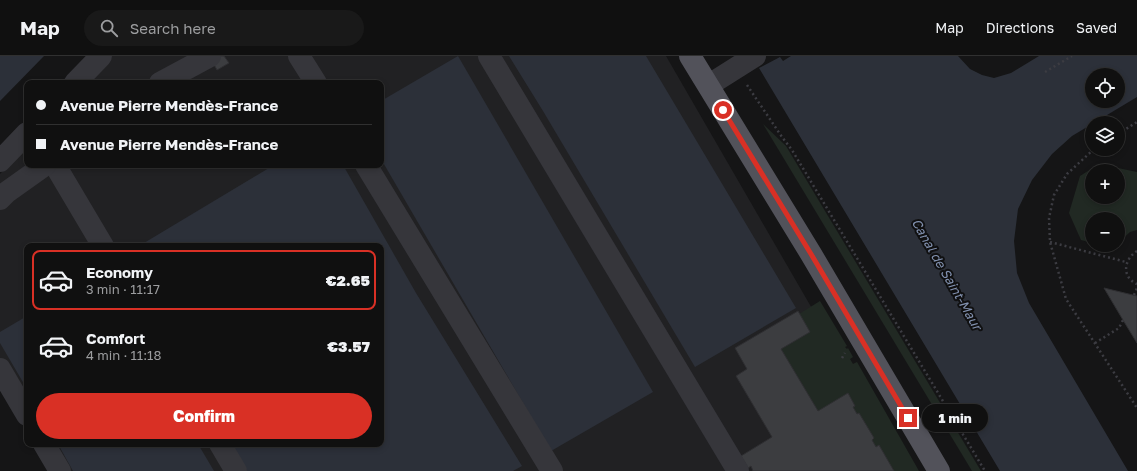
<!DOCTYPE html>
<meta charset="utf-8">
<style>
:root{--surface:#101010;--page:#191919;--text:#f1f3f6;--muted:#9c9d9f;--line:#303030;--accent:#d93025}
body{margin:0;font-family:"Golos Text",sans-serif;background:var(--page);color:var(--text);height:100vh;display:flex;flex-direction:column;font-size:15px;white-space:nowrap}
*{box-sizing:border-box;margin:0}
p{font-size:13px;color:var(--muted)}
.icon{flex:none;width:22px;height:22px;fill:none;stroke:currentColor;stroke-width:2;stroke-linecap:round;stroke-linejoin:round}
.map{position:relative;flex:1;overflow:hidden}
.sheet{position:absolute;left:24px;top:187px;width:360px;height:204px;display:flex;flex-direction:column;background:var(--surface);border-radius:8px;box-shadow:0 2px 6px #0003,0 0 0 1px var(--line)}
.sheet>*{flex:none}
.hud{position:absolute;left:24px;top:24px;width:360px;height:88px;border-radius:8px;box-shadow:0 2px 6px #0003,0 0 0 1px var(--line);display:grid;align-content:center;height:88px;padding:0 12px;background:var(--surface)}
.tools{position:absolute;left:1085px;top:12px;display:grid;gap:8px}
.tools a{display:grid;place-items:center;width:40px;height:40px;border-radius:50%;background:var(--surface);box-shadow:0 2px 6px #0003,0 0 0 1px var(--line);font-size:20px}
.end{position:absolute;width:18px;height:18px;margin:-9px;border:5px solid #d93025;background:#fff;box-shadow:0 0 0 2px #fff}
.from{border-radius:50%}
.bubble{position:absolute;height:28px;border-radius:14px;background:var(--surface);box-shadow:0 2px 6px #0003,0 0 0 1px var(--line);font-size:13px;font-weight:800;line-height:28px;text-align:center}
.hud b{display:flex;align-items:center;gap:14px;height:38px;font-size:15px}
.hud b+b{border-top:1px solid var(--line)}
.hud i{width:10px;height:10px;background:var(--text)}
ul{padding:7px 0 0;list-style:none}
li{display:flex;align-items:center;gap:12px;height:60px;margin:0 8px 6px;padding:0 4px;border:2px solid transparent;border-radius:8px}
li div{flex:1}
li b{display:block;font-size:15px}
li em{font-style:normal;font-weight:800}
li.on{border-color:var(--accent)}
li>.icon{width:36px;height:36px;stroke-width:1.5}
.button{display:flex;gap:8px;margin-top:auto;padding:8px 12px}
.button a{flex:1;height:46px;border-radius:24px;background:var(--accent);color:#fff;font-size:16px;font-weight:800;line-height:46px;text-align:center}
header{display:flex;align-items:center;gap:24px;box-sizing:border-box;height:56px;padding:0 20px;background:var(--surface);border-bottom:1px solid var(--line)}
header strong{font-size:19px}
nav{display:flex;gap:22px;margin-inline-start:auto;font-size:14px}
.search{width:280px;height:36px;background:var(--page);display:flex;align-items:center;gap:10px;box-sizing:border-box;padding:0 14px;border-radius:22px;color:var(--muted);font-size:15px}
.map>svg:first-child{display:block}
.built{fill:#212123}
.green{fill:#212923;fill-rule:evenodd}
.water{fill:#2c3039;fill-rule:evenodd}
.building{fill:#3c3d40;stroke:#2f2f32}
.lines{fill:none;stroke-linecap:round;stroke-linejoin:round}
.path{stroke:#3c3c42;stroke-width:2.5;stroke-dasharray:2 3;stroke-linecap:butt}
.minor{stroke:#36363b;stroke-width:22}
.major{stroke:#52525a;stroke-width:22}
.route{stroke:#d93025;stroke-width:5}
.labels{text-anchor:middle;stroke-width:4;stroke-linejoin:round;paint-order:stroke}
.water-label{font-size:13px;font-style:italic;fill:#8190ae;stroke:#101011}
</style>
<header>
<strong>Map</strong>
<div class="search"><svg class="icon" aria-label="search" viewBox="0 0 24 24"><circle cx="10" cy="10" r="6"/><path d="M15 15l6 6"/></svg>Search here</div>
<nav><a>Map</a><a>Directions</a><a>Saved</a></nav>
</header>
<div class="map">
<svg width="1137" height="415" viewBox="0 0 1137 415">
<rect width="100%" height="100%" fill="#151516"/>
<path class="built" d="M110 0H666L906 415H58L43 388H381V190H27V360L0 311V118L27 89V109H381V27H85Z"/>
<g class="green">
<path d="M763 68 786 90 981 415H972Z"/>
<path d="M1099 108 1137 116V174L1130 176 1118 187V163H1092V187L1081 184 1069 157 1080 120ZM1092 115H1118V141H1092Z"/>
<path d="M820 245 847 290 845 291 847 293 848 292 853 301 850 303 853 308 857 306 919 415H894L879 390 876 391 872 384 874 382 859 357 857 358 853 351 855 349 848 338 818 355 781 293 810 276 799 258Z"/>
</g>
<g class="water">
<path d="M0 0H44L0 45Z"/>
<path d="M458 0 653 336 551 395 381 103V45Z"/>
<path d="M509 0H646L796 252 695 311 543 55Z"/>
<path d="M791 0H958L970 13 982 19 994 22 1011 17 1039 0H1137V41L1072 80 1052 98 1032 124 1018 153 1014 185 1017 217 1029 247 1128 415H1000L759 12 780 1 783 5ZM1092 19H1118V45H1092Z"/>
<path d="M274 109H343L416 237 522 410 513 415H247L231 388H381V190H139Z"/>
<path d="M27 260V333L0 287V276Z"/>
<path d="M58 388H198L214 415H73Z"/>
</g>
<g class="building">
<path d="M221 0H224L229 7 217 14 212 5Z"/>
<path d="M1104 232 1137 240V287L1123 264Z"/>
<path d="M798 255 810 276 781 293 818 355 848 337 855 350 853 351 857 358 859 357 874 382 872 384 876 391 879 389 894 415H753L751 410 748 412 741 400 772 381 736 320 747 313 735 292Z"/>
</g>
<g class="lines">
<g class="path">
<path d="M1045 16 1072 0"/>
<path d="M747 29 782 81 792 94 985 415"/>
<path d="M1118 78 1137 66"/>
<path d="M1094 93 1067 118 1054 139 1049 162 1050 186 1066 243 1137 352"/>
<path d="M1050 186 1126 206"/>
<path d="M1137 195C1124 203 1121 221 1137 228"/>
<path d="M1134 239 1137 232"/>
<path d="M1095 287 1119 272 1123 264"/>
<path d="M842 302 845 297"/>
</g>
<g class="minor">
<path d="M299 0 316 27"/>
<path d="M489 0 738 415"/>
<path d="M75 27 101 0"/>
<path d="M160 27 210 0"/>
<path d="M709 29 755 0"/>
<path d="M0 105 27 77"/>
<path d="M55 109 103 190"/>
<path d="M366 109 552 415"/>
<path d="M0 143 7 136 45 109"/>
<path d="M0 313 27 359"/>
<path d="M44 388 60 415"/>
<path d="M220 388 236 415"/>
</g>
<path class="major" d="M690 0 811 198 939 415"/>
</g>
<g class="lines">
<path class="route" d="M723 54 811 198 908 362"/>
</g>
<g class="labels">
<g class="water-label">
<text transform="translate(947 218) rotate(60)" y="5">Canal de Saint-Maur</text>
</g>
</g>
</svg>
<div class="tools">
<a><svg class="icon" aria-label="locate" viewBox="0 0 24 24"><circle cx="12" cy="12" r="6"/><path d="M12 2v4M12 18v4M2 12h4M18 12h4"/></svg></a>
<a><svg class="icon" aria-label="layers" viewBox="0 0 24 24"><path d="M12 4l9 5-9 5-9-5zM3 14l9 5 9-5"/></svg></a>
<a>+</a>
<a>−</a>
</div>
<i class="end from" style="left:723px;top:54px"></i>
<i class="end" style="left:908px;top:362px"></i>
<div class="bubble" style="left:922px;top:348px;width:66px">1 min</div>
<div class="hud">
<b><i class="from"></i>Avenue Pierre Mendès-France</b>
<b><i></i>Avenue Pierre Mendès-France</b>
</div>
<section class="sheet">
<ul>
<li class="on"><svg class="icon" aria-label="car" viewBox="0 0 24 24"><path d="M5 17H2v-5l4-1 3-4h7l3 4 3 1v5h-3M9 17h6M6 11h13"/><circle cx="7" cy="17" r="2"/><circle cx="17" cy="17" r="2"/></svg><div><b>Economy</b><p>3 min · 11:17</p></div><em>€2.65</em></li>
<li><svg class="icon" aria-label="car" viewBox="0 0 24 24"><path d="M5 17H2v-5l4-1 3-4h7l3 4 3 1v5h-3M9 17h6M6 11h13"/><circle cx="7" cy="17" r="2"/><circle cx="17" cy="17" r="2"/></svg><div><b>Comfort</b><p>4 min · 11:18</p></div><em>€3.57</em></li>
</ul>
<div class="button"><a>Confirm</a></div>
</section>
</div>
